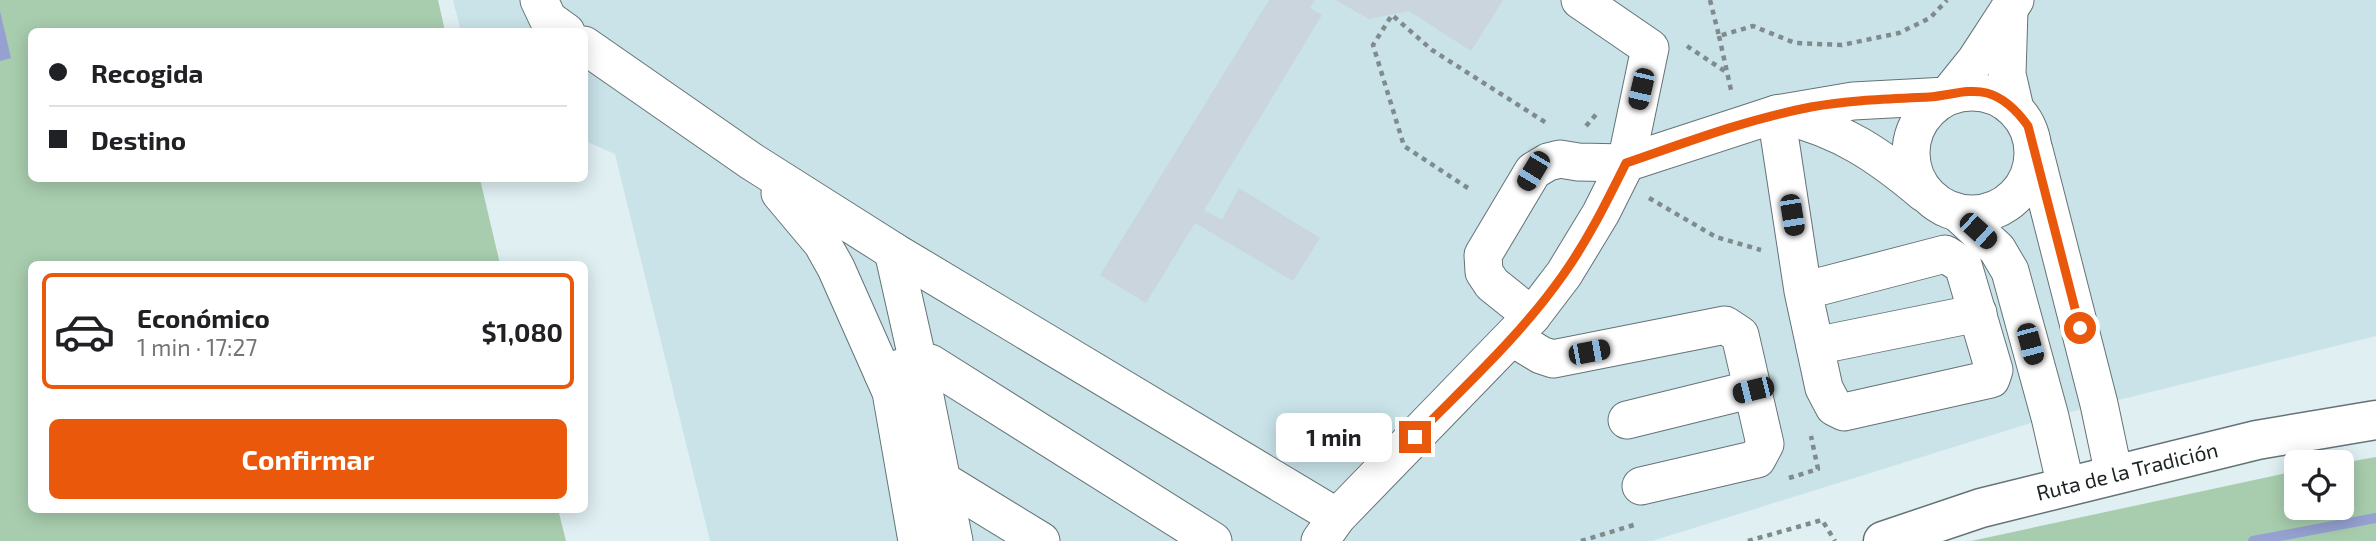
<!DOCTYPE html>
<html lang="es">
<meta charset="utf-8">
<style>
:root{--surface:#fff;--page:#f6f6f6;--text:#202124;--muted:#757577;--line:#e0e0e0;--accent:#ea580c}
body{margin:0;font-family:"Exo 2",sans-serif;background:var(--page);color:var(--text);height:100vh;display:flex;flex-direction:column;font-size:26px;white-space:nowrap}
*{box-sizing:border-box;margin:0}
p{font-size:23px;color:var(--muted)}
.icon{flex:none;width:38px;height:38px;fill:none;stroke:currentColor;stroke-width:2;stroke-linecap:round;stroke-linejoin:round}
.map{position:relative;flex:1;overflow:hidden}
.side{position:absolute;left:28px;top:261px;width:560px;height:252px;display:flex;flex-direction:column;background:var(--surface);border-radius:10px;box-shadow:0 4px 18px #0003}
.side>*{flex:none}
.hud{position:absolute;left:28px;top:28px;width:560px;height:154px;border-radius:10px;box-shadow:0 4px 18px #0003;display:grid;align-content:center;height:154px;padding:0 21px;background:var(--surface)}
.buttons{position:absolute;left:2284px;top:450px;display:grid;gap:14px}
.buttons a{display:grid;place-items:center;width:70px;height:70px;border-radius:10px;background:var(--surface);box-shadow:0 4px 18px #0003;font-size:35px}
.end{position:absolute;width:32px;height:32px;margin:-16px;border:9px solid #ea580c;background:#fff;box-shadow:0 0 0 4px #fff}
.from{border-radius:50%}
.bubble{position:absolute;height:49px;border-radius:10px;background:var(--surface);box-shadow:0 4px 18px #0003;font-size:23px;font-weight:700;line-height:49px;text-align:center}
.car{position:absolute;width:21px;height:42px;margin:-21px -10px;border-radius:9px;box-shadow:0 0 5px 2px #0007;background:linear-gradient(#222 24%,#8ab4d8 0 40%,#222 0 76%,#8ab4d8 0 86%,#222 0)}
.hud b{display:flex;align-items:center;gap:24px;height:66px;font-size:26px}
.hud b+b{border-top:2px solid var(--line)}
.hud i{width:18px;height:18px;background:var(--text)}
ul{padding:12px 0 0;list-style:none}
li{display:flex;align-items:center;gap:21px;height:116px;margin:0 14px 10px;padding:0 7px;border:4px solid transparent;border-radius:10px}
li div{flex:1}
li b{display:block;font-size:26px}
li em{font-style:normal;font-weight:700}
li.active{border-color:var(--accent)}
li>.icon{width:63px;height:63px;stroke-width:1.5}
.action{display:flex;gap:14px;margin-top:auto;padding:14px 21px}
.action a{flex:1;height:80px;border-radius:10px;background:var(--accent);color:#fff;font-size:28px;font-weight:700;line-height:80px;text-align:center}
.map>svg:first-child{display:block}
.built{fill:#c9e3e8}
.green{fill:#a8cdae}
.water{fill:#96a1d1}
.lines{fill:none;stroke-linecap:round;stroke-linejoin:round}
.stream{stroke:#96a1d1;stroke-width:10}
.building{fill:#cad5de}
.minor-casing{stroke:#657376;stroke-width:39}
.major-casing{stroke:#657376;stroke-width:41}
.path{stroke:#808b8d;stroke-width:4.5;stroke-dasharray:5 5;stroke-linecap:butt}
.minor{stroke:#fff;stroke-width:37}
.major{stroke:#fff;stroke-width:38}
.route{stroke:#ea580c;stroke-width:9}
.labels{text-anchor:middle;stroke-width:5;stroke-linejoin:round;paint-order:stroke}
.street-label{font-size:21px;fill:#1d2324;stroke:#effcfe}
</style>
<div class="map">
<svg width="2376" height="541" viewBox="0 0 2376 541">
<rect width="100%" height="100%" fill="#dfeff2"/>
<path class="built" d="M453 0H2376V336L2050 417 1652 541H710L615 154 585 141 584 32 461 31Z"/>
<g class="green">
<path d="M0 0H438L445 31 32 32V178L480 179 500 264H32V509H558L566 541H0Z"/>
<path d="M2376 457V541H1971L2296 471V508H2342V463Z"/>
</g>
<path class="water" d="M0 11 11 58 0 61Z"/>
<g class="lines">
<path class="stream" d="M2253 541 2376 518"/>
</g>
<g class="building">
<path d="M1269 0H1315L1310 8 1322 15 1204 210 1222 220 1239 188 1320 238 1293 281 1195 223 1146 303 1100 275Z"/>
<path d="M1336 0H1503L1471 51 1409 11 1369 19Z"/>
</g>
<g class="lines">
<defs>
<g id="minor">
<path d="M539 0 548 19 566 32"/>
<path d="M2009 10 2007 74 2015 109"/>
<path d="M584 45 751 161 893 251 1337 517"/>
<circle cx="1972" cy="153" r="61"/>
<path d="M1776 114 1803 291 1824 388 1834 407 1844 412 1991 379 1994 370 1963 265 1945 254 1803 291"/>
<path d="M1784 116C1841 129 1880 156 1924 193"/>
<path d="M2034 150 2099 404 2114 475"/>
<path d="M780 193 822 243 836 268 891 392 917 541"/>
<path d="M1959 214 1997 249 2010 271 2050 417 2066 487"/>
<path d="M893 251 918 362 954 541"/>
<path d="M1532 316 1492 284 1484 272 1483 255 1533 171 1548 162 1560 159 1578 162 1626 163 1650 48 1580 0"/>
<path d="M1513 338 1541 355 1553 359 1725 325 1740 335 1765 444 1757 459 1641 486"/>
<path d="M1815 346 1978 313"/>
<path d="M883 374 918 362 930 363 1213 541"/>
<path d="M1627 420 1753 389"/>
<path d="M943 481 1041 541"/>
<path d="M1320 541 1337 517 1532 316 1564 274 1601 213 1626 163 1776 114 1853 101 1947 96 1976 60 2015 0"/>
</g>
<g id="major">
<path id="s1" d="M1883 541 1981 508 2257 440 2376 420"/>
</g>
</defs>
<use href="#minor" class="minor-casing"/>
<use href="#major" class="major-casing"/>
<g class="path">
<path d="M1710 0 1719 36 1753 26 1795 43 1842 45 1899 33 1930 18 1947 0"/>
<path d="M1719 36 1731 90"/>
<path d="M1687 46 1726 72"/>
<path d="M1586 126 1599 111"/>
<path d="M1468 188 1404 146 1373 45 1392 15 1432 50 1548 124"/>
<path d="M1649 198 1716 237 1761 250"/>
<path d="M1789 478 1818 469 1811 436"/>
<path d="M1581 541 1637 524"/>
<path d="M1748 541 1822 520 1835 541"/>
</g>
<use href="#minor" class="minor"/>
<use href="#major" class="major"/>
</g>
<g class="lines">
<path class="route" d="M1415 437C1466 385 1521 335 1563 275 1588 240 1607 201 1626 163 1687 142 1748 119 1811 107 1850 100 1890 99 1929 97 1948 96 1968 88 1987 93 2005 98 2018 112 2028 126L2080 328"/>
</g>
<g class="labels">
<g class="street-label">
<text dy="7" stroke="none"><textPath href="#s1" startOffset="254">Ruta de la Tradición</textPath></text>
</g>
</g>
</svg>
<div class="buttons">
<a><svg class="icon" aria-label="locate" viewBox="0 0 24 24"><circle cx="12" cy="12" r="6"/><path d="M12 2v4M12 18v4M2 12h4M18 12h4"/></svg></a>
</div>
<i class="end from" style="left:2080px;top:328px"></i>
<i class="end" style="left:1415px;top:437px"></i>
<div class="bubble" style="left:1276px;top:413px;width:116px">1 min</div>
<i class="car" style="left:1641px;top:89px;rotate:193deg"></i>
<i class="car" style="left:1533px;top:171px;rotate:211deg"></i>
<i class="car" style="left:1792px;top:215px;rotate:171deg"></i>
<i class="car" style="left:1978px;top:231px;rotate:132deg"></i>
<i class="car" style="left:2030px;top:344px;rotate:165deg"></i>
<i class="car" style="left:1589px;top:352px;rotate:79deg"></i>
<i class="car" style="left:1753px;top:390px;rotate:256deg"></i>
<div class="hud">
<b><i class="from"></i>Recogida</b>
<b><i></i>Destino</b>
</div>
<section class="side">
<ul>
<li class="active"><svg class="icon" aria-label="car" viewBox="0 0 24 24"><path d="M5 17H2v-5l4-1 3-4h7l3 4 3 1v5h-3M9 17h6M6 11h13"/><circle cx="7" cy="17" r="2"/><circle cx="17" cy="17" r="2"/></svg><div><b>Económico</b><p>1 min · 17:27</p></div><em>$1,080</em></li>
</ul>
<div class="action"><a>Confirmar</a></div>
</section>
</div>
